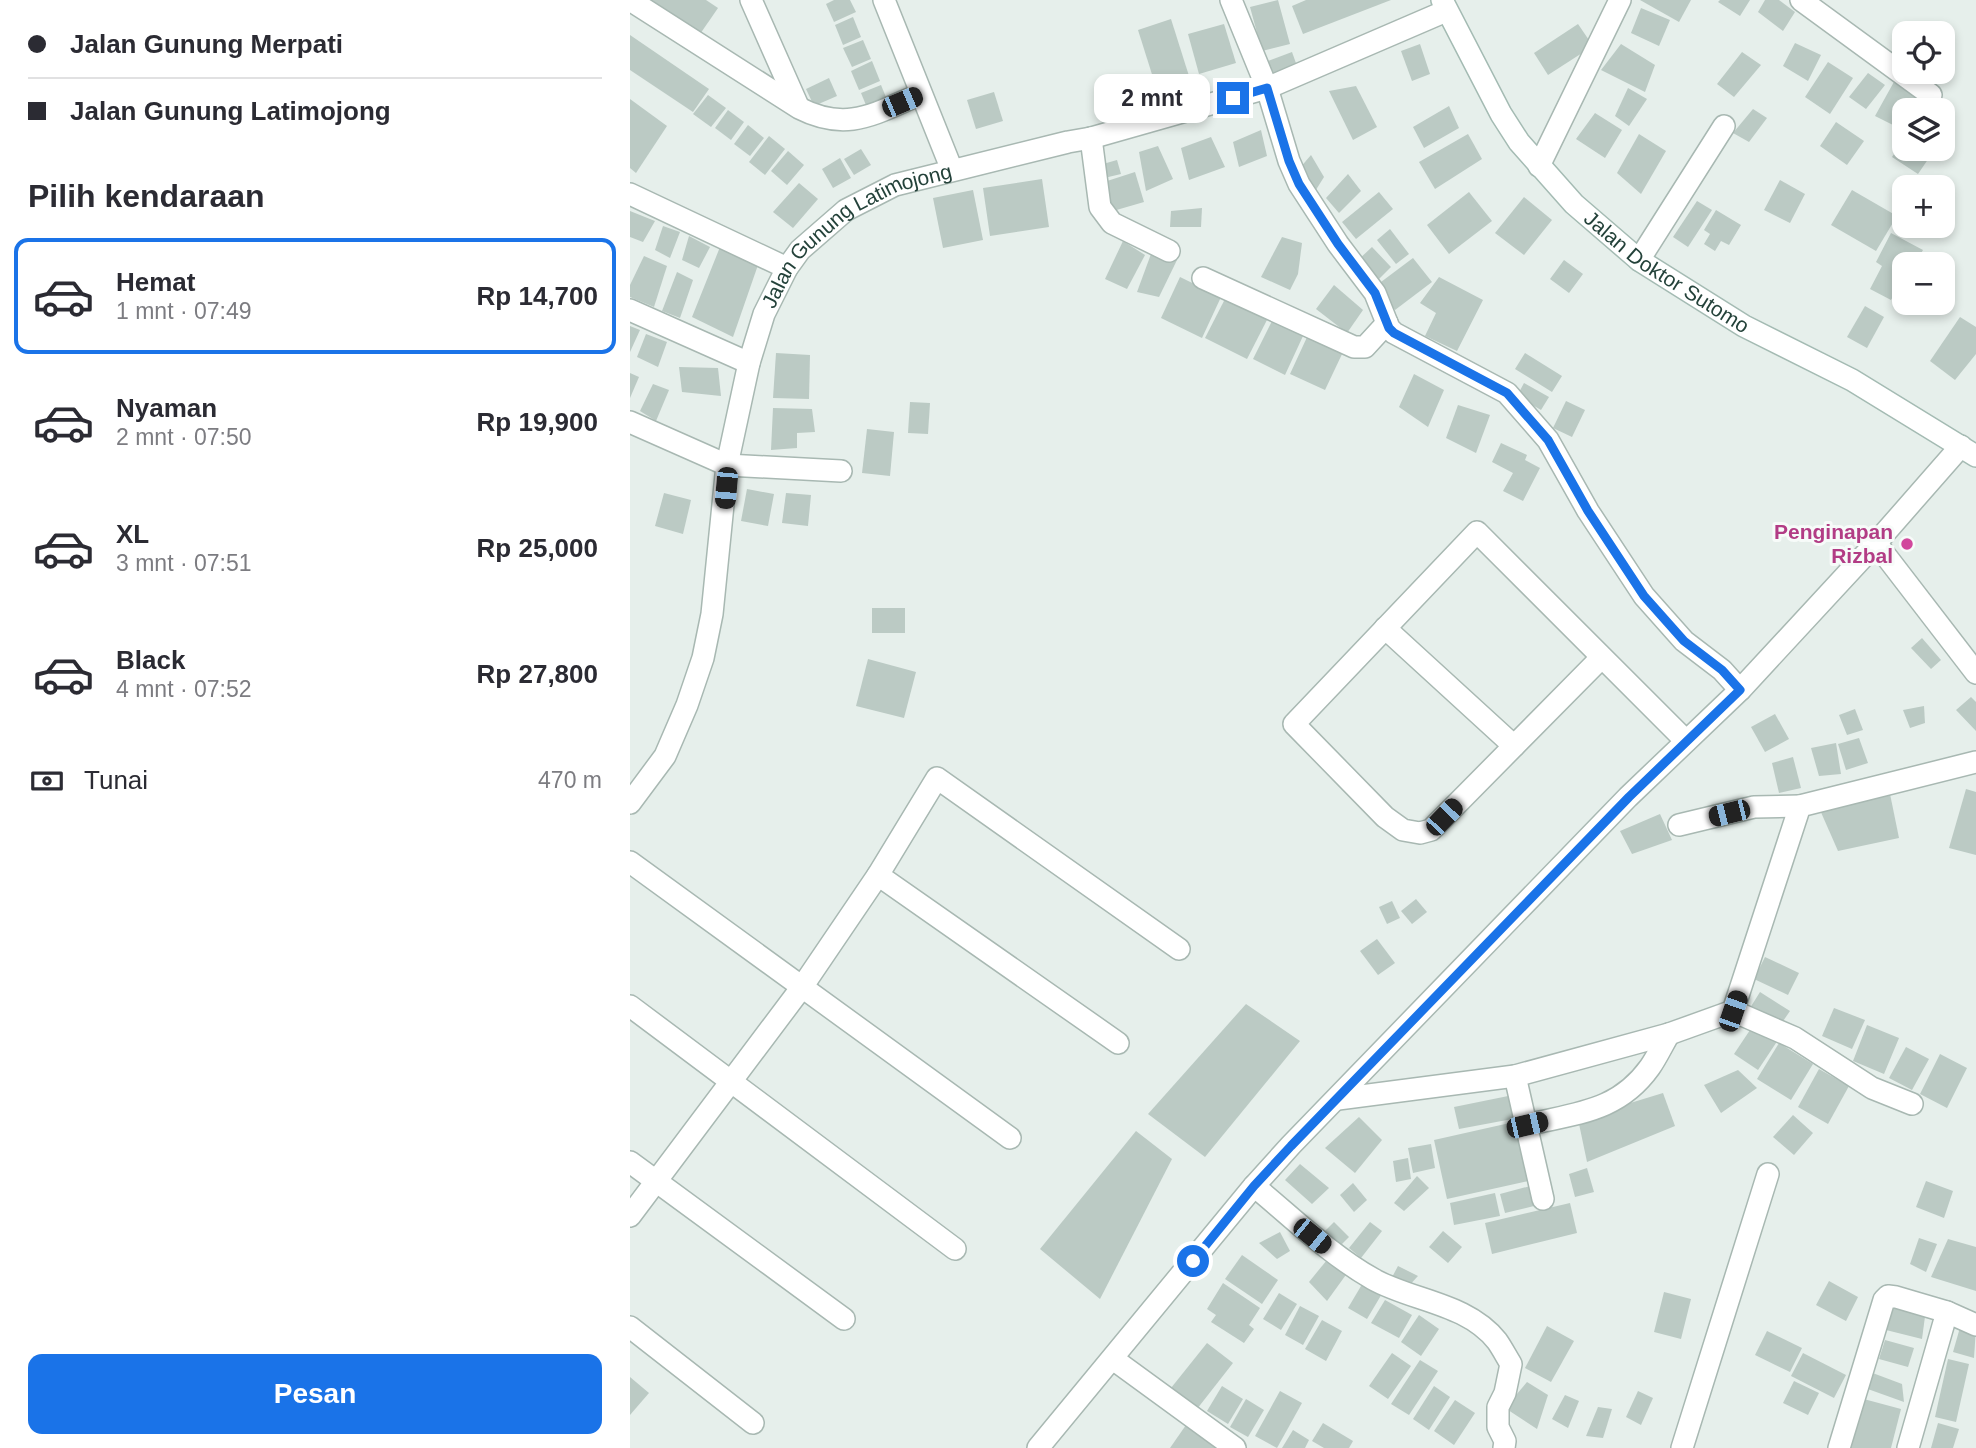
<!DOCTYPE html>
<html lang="id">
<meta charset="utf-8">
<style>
:root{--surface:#fff;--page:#f2f2f3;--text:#2b2b33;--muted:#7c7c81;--line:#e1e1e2;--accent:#1a73e8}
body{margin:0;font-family:Helvetica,sans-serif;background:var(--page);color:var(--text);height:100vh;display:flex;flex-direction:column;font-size:26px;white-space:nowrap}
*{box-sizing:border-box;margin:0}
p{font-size:23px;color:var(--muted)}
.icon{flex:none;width:38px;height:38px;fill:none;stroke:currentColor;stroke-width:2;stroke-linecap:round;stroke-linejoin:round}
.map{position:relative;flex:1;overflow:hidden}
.details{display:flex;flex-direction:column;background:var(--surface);width:630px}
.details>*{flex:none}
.hud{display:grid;align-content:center;height:154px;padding:0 28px;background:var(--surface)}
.tools{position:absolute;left:1262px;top:21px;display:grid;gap:14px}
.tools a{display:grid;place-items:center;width:63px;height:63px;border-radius:14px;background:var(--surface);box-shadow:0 4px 10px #0003;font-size:35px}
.end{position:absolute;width:32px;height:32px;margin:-16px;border:9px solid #1a73e8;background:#fff;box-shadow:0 0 0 4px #fff}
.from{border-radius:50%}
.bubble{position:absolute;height:49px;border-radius:14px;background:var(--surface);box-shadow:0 4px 10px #0003;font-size:23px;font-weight:600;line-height:49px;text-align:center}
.car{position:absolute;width:21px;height:42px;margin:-21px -10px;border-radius:9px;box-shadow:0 0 5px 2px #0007;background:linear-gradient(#222 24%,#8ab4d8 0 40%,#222 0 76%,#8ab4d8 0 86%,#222 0)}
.hud b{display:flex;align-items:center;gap:24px;height:66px;font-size:26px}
.hud b+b{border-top:2px solid var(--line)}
.hud i{width:18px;height:18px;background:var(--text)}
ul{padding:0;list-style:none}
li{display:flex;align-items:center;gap:21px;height:116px;margin:0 14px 10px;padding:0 14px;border:4px solid transparent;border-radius:14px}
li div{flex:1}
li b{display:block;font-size:26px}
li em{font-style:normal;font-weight:600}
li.current{border-color:var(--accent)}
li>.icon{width:63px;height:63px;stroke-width:1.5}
h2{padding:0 28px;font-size:32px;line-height:84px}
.pay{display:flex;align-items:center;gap:18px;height:77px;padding:0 28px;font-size:26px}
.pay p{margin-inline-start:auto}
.primary-button{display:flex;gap:14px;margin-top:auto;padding:14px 28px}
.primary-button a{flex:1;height:80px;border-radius:14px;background:var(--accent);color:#fff;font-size:28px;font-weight:600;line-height:80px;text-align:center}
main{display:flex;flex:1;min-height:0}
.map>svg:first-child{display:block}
.building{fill:#bbcac4}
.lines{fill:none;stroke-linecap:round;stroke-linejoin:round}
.street-casing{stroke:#a8b8b2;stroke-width:24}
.secondary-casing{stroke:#a4bbb3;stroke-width:24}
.street{stroke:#fff;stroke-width:21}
.secondary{stroke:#fff;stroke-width:21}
.route{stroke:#1a73e8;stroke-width:9}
.hotel-dot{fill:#d1479c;stroke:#f7fbf9;stroke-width:2.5}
.labels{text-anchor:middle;stroke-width:6;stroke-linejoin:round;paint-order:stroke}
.street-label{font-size:21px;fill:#24423a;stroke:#f7fbf9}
.hotel-label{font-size:21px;font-weight:bold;fill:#b23c85;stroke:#f7fbf9;text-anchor:end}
</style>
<main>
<section class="details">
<div class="hud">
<b><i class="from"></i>Jalan Gunung Merpati</b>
<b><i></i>Jalan Gunung Latimojong</b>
</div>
<h2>Pilih kendaraan</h2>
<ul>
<li class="current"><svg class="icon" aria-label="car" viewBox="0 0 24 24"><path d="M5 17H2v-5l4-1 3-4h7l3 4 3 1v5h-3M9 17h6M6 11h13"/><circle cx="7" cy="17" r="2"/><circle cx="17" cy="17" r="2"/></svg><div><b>Hemat</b><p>1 mnt · 07:49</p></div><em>Rp 14,700</em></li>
<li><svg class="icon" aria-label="car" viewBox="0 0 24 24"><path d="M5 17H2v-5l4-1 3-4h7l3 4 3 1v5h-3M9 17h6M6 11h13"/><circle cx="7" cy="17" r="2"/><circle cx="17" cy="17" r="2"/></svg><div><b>Nyaman</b><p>2 mnt · 07:50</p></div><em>Rp 19,900</em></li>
<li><svg class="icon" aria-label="car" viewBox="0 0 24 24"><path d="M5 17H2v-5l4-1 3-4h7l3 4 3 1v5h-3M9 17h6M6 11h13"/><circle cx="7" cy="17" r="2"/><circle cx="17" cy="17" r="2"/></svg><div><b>XL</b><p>3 mnt · 07:51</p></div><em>Rp 25,000</em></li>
<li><svg class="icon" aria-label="car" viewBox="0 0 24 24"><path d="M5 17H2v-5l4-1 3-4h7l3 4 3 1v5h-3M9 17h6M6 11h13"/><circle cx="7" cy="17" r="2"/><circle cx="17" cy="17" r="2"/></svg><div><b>Black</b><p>4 mnt · 07:52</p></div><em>Rp 27,800</em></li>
</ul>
<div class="pay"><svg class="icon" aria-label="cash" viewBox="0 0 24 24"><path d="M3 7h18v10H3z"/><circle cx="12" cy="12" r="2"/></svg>Tunai<p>470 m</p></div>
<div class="primary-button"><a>Pesan</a></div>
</section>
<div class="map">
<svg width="1346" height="1448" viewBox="0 0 1346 1448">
<rect width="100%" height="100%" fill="#e6efeb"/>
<g class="building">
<path d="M12 0H76L88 8 68 37Z"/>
<path d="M204 0H220L226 12 204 22 196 4Z"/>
<path d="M648 0 660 44 632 51 620 7Z"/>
<path d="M676 0H761L673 34 662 6Z"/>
<path d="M1010 0H1061L1049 22Z"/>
<path d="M1090 0H1120L1110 16 1088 2Z"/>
<path d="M1135 0H1149L1165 12 1153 31 1128 12Z"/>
<path d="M1011 8 1040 20 1029 46 1001 33Z"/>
<path d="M223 17 231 37 213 45 205 25Z"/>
<path d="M541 19 559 76 526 87 508 30Z"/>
<path d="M594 24 606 63 569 74 558 34Z"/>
<path d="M948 24 963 46 918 75 904 53Z"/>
<path d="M0 35 79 89 63 112 0 70Z"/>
<path d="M233 40 241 59 222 67 213 48Z"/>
<path d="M1165 43 1191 55 1178 81 1153 66Z"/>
<path d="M790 44 800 74 782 81 771 51Z"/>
<path d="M991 44 1025 65 1015 92 971 70Z"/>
<path d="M662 52 667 66 641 76 635 62Z"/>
<path d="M1112 52 1131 65 1104 97 1087 84Z"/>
<path d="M242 61 250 81 229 90 221 71Z"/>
<path d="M1198 62 1223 78 1200 114 1175 97Z"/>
<path d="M1238 73 1255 85 1236 109 1219 97Z"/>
<path d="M199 78 207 96 184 106 176 89Z"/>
<path d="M1265 80 1290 94 1281 110H1274V123L1271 129 1245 116Z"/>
<path d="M251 85 258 102 238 110 231 93Z"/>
<path d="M726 86 747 127 723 140 699 91Z"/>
<path d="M998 88 1017 99 999 126 985 116Z"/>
<path d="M364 92 373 121 346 129 337 100Z"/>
<path d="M78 95 96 108 81 127 63 114Z"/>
<path d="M0 99 37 126 6 173 0 168Z"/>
<path d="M819 106 829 128 794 148 783 127Z"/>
<path d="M1123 109 1137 118 1119 142 1103 133Z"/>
<path d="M98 110 114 122 101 140 85 128Z"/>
<path d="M965 113 992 130 975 158 946 139Z"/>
<path d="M1206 122 1234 141 1217 165 1190 146Z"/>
<path d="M118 125 134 138 120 156 104 144Z"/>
<path d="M631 130 637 156 609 167 603 142Z"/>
<path d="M838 134 852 159 805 189 789 162Z"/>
<path d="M1009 134 1036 151 1011 194 987 173Z"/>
<path d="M139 136 155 149 135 175 119 162Z"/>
<path d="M581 137 595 167 559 180 551 148Z"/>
<path d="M1274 140V149H1305L1288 174 1262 157Z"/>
<path d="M528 146 543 179 516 191 509 152Z"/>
<path d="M231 149 241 165 224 175 214 159Z"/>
<path d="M158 151 174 165 157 185 141 171Z"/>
<path d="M681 155 694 177 684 193 669 169Z"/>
<path d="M210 158 221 178 203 188 192 169Z"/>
<path d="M487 160 491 174 470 179 466 166Z"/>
<path d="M505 172 514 202 483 211 474 182Z"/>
<path d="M718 174 731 191 709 213 696 198Z"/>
<path d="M412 179 419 227 360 236 353 188Z"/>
<path d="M1150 180 1175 194 1160 223 1134 210Z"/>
<path d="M169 183 188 199 163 228 143 212Z"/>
<path d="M343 190 353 240 313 248 303 198Z"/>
<path d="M1222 190 1267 216 1246 251 1201 225Z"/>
<path d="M749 192 763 209 726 239 712 222Z"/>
<path d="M839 192 862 221 819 254 797 225Z"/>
<path d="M894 197 922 220 894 255 865 233Z"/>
<path d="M1067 201 1082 210 1058 247 1043 237Z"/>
<path d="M572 208 571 227H540L541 211Z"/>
<path d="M1086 210 1111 225 1099 245 1091 241 1085 251 1074 244 1080 234 1074 230Z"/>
<path d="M0 211 25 221 13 242 0 237Z"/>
<path d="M33 226 50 232 40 258 25 250Z"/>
<path d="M760 229 779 254 766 264 747 240Z"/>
<path d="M1261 233 1293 250 1285 264H1274V278L1261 300 1240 289 1252 266 1246 262Z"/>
<path d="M59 236 80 247 69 268 52 260Z"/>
<path d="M652 237 672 243 668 274 660 290 631 277Z"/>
<path d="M493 241 515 255 497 289 475 279Z"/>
<path d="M90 247 128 265 103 337 62 317Z"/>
<path d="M742 247 761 267 746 282 726 262Z"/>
<path d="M521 254 547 260 529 297 507 292Z"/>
<path d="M14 256 37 266 24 307 0 297V285Z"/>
<path d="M783 258 802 282 765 310 747 285Z"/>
<path d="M934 260 953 274 939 293 920 279Z"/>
<path d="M47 272 63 280 50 318 32 311Z"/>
<path d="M550 277 591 297 572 338 531 318Z"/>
<path d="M809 277 853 300 827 351 795 336 806 313 790 303Z"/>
<path d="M704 285 733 310 717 333 686 309Z"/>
<path d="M596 297 638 318 617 359 575 338Z"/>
<path d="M1235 306 1254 317 1237 348 1217 337Z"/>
<path d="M1330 317 1346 327V354L1325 380 1300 361Z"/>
<path d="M642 321 673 336 655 375 623 359Z"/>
<path d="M0 326 10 330 0 352Z"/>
<path d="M16 334 37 342 28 367 7 357Z"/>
<path d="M678 335 713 352 695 390 660 374Z"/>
<path d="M146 353 180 355 179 399 143 398Z"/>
<path d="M895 353 932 376 922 392 885 369Z"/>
<path d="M49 367 88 368 91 396 52 392Z"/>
<path d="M0 373 9 377 0 398Z"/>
<path d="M784 374 814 390 798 427 769 407Z"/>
<path d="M894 383 919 397 911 410 887 396Z"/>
<path d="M23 384 39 390 26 421 10 411Z"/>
<path d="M936 401 955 410 942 437 923 428Z"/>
<path d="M280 402 300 403 298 434 278 433Z"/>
<path d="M828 405 860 415 846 453 816 438Z"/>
<path d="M143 408 182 409 185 432 167 433V448L141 450Z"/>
<path d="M237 429 264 432 260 476 232 473Z"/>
<path d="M871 443 897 455 895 460 910 468 893 501 873 491 883 473 862 462Z"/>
<path d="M117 489 144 494 138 526 111 521Z"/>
<path d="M34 493 61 500 53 534 25 526Z"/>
<path d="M156 493 181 495 178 526 152 523Z"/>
<rect x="242" y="608" width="33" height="25"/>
<path d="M1292 638 1311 660 1301 669 1281 648Z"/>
<path d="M238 659 286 672 274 718 226 706Z"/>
<path d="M1341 697 1346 702V731L1326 710Z"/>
<path d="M1294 706 1295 723 1280 728 1273 710Z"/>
<path d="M1225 709 1233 730 1217 735 1209 715Z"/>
<path d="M1145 714 1159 739 1135 752 1121 727Z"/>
<path d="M1229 738 1238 763 1216 770 1208 744Z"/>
<path d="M1206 743 1211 774 1189 776 1181 748Z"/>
<path d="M1163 757 1171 788 1149 793 1142 763Z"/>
<path d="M1259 789 1269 838 1208 851 1190 810Z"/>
<path d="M1336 789 1346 792V855L1319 848Z"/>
<path d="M1030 814 1042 840 1002 854 990 831Z"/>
<path d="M786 899 797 912 782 924 771 911Z"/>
<path d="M762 901 770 918 757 924 749 907Z"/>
<path d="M747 939 765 963 748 975 730 951Z"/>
<path d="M1135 957 1169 973 1158 995 1124 979Z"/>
<path d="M1130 992 1160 1011 1149 1027 1120 1008Z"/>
<path d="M616 1004 670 1041 575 1157 518 1114Z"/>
<path d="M1204 1008 1235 1020 1222 1049 1192 1036Z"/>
<path d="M1124 1024 1148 1040 1128 1070 1104 1054Z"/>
<path d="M1237 1025 1269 1038 1254 1074 1223 1061Z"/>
<path d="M1149 1043 1183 1064 1161 1100 1127 1079Z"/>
<path d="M1276 1047 1299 1059 1282 1090 1259 1078Z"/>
<path d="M1310 1054 1337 1068 1317 1108 1290 1094Z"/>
<path d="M1189 1069 1219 1086 1198 1124 1168 1107Z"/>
<path d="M1108 1070 1127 1088 1091 1113 1074 1085Z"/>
<path d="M1033 1093 1045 1126 957 1162 948 1119Z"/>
<path d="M888 1094 893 1117 829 1129 824 1107Z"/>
<path d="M1163 1115 1183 1133 1164 1155 1143 1137Z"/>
<path d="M729 1117 752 1140 725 1173 695 1148Z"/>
<path d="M893 1120 907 1179 817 1199 804 1140Z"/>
<path d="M506 1131 542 1159 470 1299 410 1249Z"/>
<path d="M801 1144 805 1168 783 1173 778 1148Z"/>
<path d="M778 1158 781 1179 766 1182 763 1161Z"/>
<path d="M670 1164 699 1188 682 1204 655 1180Z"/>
<path d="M957 1168 964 1192 945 1197 939 1174Z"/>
<path d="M787 1176 799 1188 774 1211 764 1203Z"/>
<path d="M1296 1181 1323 1191 1314 1218 1286 1207Z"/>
<path d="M723 1183 737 1200 724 1212 710 1195Z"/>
<path d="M904 1185 908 1205 875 1213 870 1194Z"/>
<path d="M865 1193 870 1216 824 1225 820 1203Z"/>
<path d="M940 1203 947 1233 862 1254 855 1223Z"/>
<path d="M704 1222 719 1237 705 1251 690 1236Z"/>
<path d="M740 1222 752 1231 731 1258 719 1248Z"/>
<path d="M813 1231 832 1247 818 1263 799 1247Z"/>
<path d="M650 1232 660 1251 647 1259 629 1243Z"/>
<path d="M1289 1238 1307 1244 1296 1272 1280 1264Z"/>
<path d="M1318 1239 1346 1247V1291L1301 1277Z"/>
<path d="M612 1255 648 1280 632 1304 595 1279Z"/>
<path d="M701 1255 718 1272 697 1301 679 1282Z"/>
<path d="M768 1266 788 1276 775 1290 760 1281Z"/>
<path d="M734 1281 753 1292 737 1319 718 1308Z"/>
<path d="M1199 1281 1228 1297 1216 1321 1186 1305Z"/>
<path d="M593 1283 630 1308 619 1325 624 1329 614 1343 581 1322 586 1315 577 1309Z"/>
<path d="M1034 1292 1061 1299 1051 1339 1024 1332Z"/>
<path d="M649 1293 667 1304 651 1330 633 1319Z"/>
<path d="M1257 1299 1296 1309 1292 1339 1252 1329Z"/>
<path d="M755 1300 782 1315 769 1338 741 1323Z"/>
<path d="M670 1306 689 1316 673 1345 655 1335Z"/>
<path d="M789 1315 809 1329 791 1356 771 1342Z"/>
<path d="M692 1320 712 1331 696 1361 675 1349Z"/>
<path d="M1331 1324 1346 1328 1344 1358 1323 1352Z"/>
<path d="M917 1326 944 1341 921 1382 895 1368Z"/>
<path d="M1137 1331 1172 1348 1160 1372 1125 1355Z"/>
<path d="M1255 1340 1284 1348 1278 1367 1249 1359Z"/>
<path d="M577 1343 603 1363 567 1409 541 1388Z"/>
<path d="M762 1353 781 1366 758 1399 739 1386Z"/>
<path d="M1173 1353 1216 1375 1204 1398 1161 1376Z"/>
<path d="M1318 1359 1339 1364 1326 1422 1305 1417Z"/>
<path d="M790 1360 808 1371 779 1415 761 1404Z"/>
<path d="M1240 1372 1272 1384 1274 1402 1235 1388Z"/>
<path d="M0 1377 19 1393 0 1415Z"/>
<path d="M1164 1381 1189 1393 1178 1415 1153 1403Z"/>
<path d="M897 1382 918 1395 907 1429 875 1408Z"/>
<path d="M592 1386 613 1399 598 1424 577 1411Z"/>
<path d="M804 1386 820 1397 799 1430 783 1419Z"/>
<path d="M650 1391 672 1403 647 1448 625 1436Z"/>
<path d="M1008 1391 1023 1398 1011 1425 996 1417Z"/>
<path d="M935 1395 949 1401 938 1428 922 1419Z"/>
<path d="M1230 1398 1271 1409 1261 1448H1217Z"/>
<path d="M616 1399 634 1410 618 1437 600 1427Z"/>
<path d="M825 1400 845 1413 824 1445 804 1431Z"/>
<path d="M968 1407 982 1409 973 1438 956 1436Z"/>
<path d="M693 1423 723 1441 719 1448H694L682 1441Z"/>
<path d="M1308 1423 1329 1429 1323 1448H1301Z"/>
<path d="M556 1425 590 1448H540Z"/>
<path d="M663 1430 679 1440 675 1448H652Z"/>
</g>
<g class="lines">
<defs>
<g id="street">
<path d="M0 0 169 108C218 133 245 113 291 94"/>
<path d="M121 0 168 106"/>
<path d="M254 0 322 170"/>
<path d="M601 0 637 88 659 161 669 184 708 244 745 293 759 328 764 333 877 393 918 440 958 511 1014 596 1054 641 1092 670 1110 690"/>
<path d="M1171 0 1301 95"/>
<path d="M461 138 470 207 482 223 539 251"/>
<path d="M909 166 990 0"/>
<path d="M0 194 157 268"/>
<path d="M1009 260 1094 126"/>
<path d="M573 278 724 347H735L757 323"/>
<path d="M0 310 119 363"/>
<path d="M0 422 97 465 211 471"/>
<path d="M1246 543 1346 673"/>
<path d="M755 628 884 746"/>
<path d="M972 657 801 830 790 833 773 830 755 817 664 724 847 532 1056 741"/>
<path id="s1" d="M0 803 35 756 57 705 73 658 82 614 97 465 119 363 134 314 157 268 170 250 216 210 265 185 438 142 461 138 637 88 816 11"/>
<path d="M1049 825 1124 807 1170 806"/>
<path d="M0 862 380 1138"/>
<path d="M248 875 488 1043"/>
<path d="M0 1006 325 1249"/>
<path d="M1103 1011 1165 1038 1242 1088 1282 1104"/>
<path d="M885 1076 913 1199"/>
<path d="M708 1099 885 1076 1039 1034 1103 1011 1170 806 1346 762"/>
<path d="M897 1125C946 1113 988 1112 1020 1067 1027 1057 1033 1044 1039 1034"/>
<path d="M0 1162 214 1319"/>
<path d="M624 1186C663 1218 699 1254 743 1279 782 1301 837 1303 867 1341 872 1348 876 1356 881 1364L875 1393 868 1407V1427L875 1441 874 1448"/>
<path d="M0 1216 172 987 248 875 307 778 549 949"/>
<path d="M0 1327 123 1423"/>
<path d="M483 1359 605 1448"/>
<path d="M408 1448 624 1186 661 1145 998 797 1110 690 1246 543 1331 446"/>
<path d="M1052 1448 1138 1174"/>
<path d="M1209 1448 1254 1300 1258 1296 1266 1297 1317 1312"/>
<path d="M1278 1448 1317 1312 1346 1325"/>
</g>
<g id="secondary">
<path id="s2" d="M812 0 871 114 889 142 944 204 1009 260 1114 326 1222 380 1346 456"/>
</g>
</defs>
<use href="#street" class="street-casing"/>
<use href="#secondary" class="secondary-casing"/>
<use href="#street" class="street"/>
<use href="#secondary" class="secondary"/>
</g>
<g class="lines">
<path class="route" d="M563 1261 624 1186 661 1146 999 797 1110 690 1092 670 1054 641 1014 596 958 511 918 440 877 393 764 333 759 328 745 293 708 244 669 184 659 161 637 88 603 98"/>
</g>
<circle class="hotel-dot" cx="1277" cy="544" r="7"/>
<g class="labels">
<g class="street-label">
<text dy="7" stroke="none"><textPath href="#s1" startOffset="642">Jalan Gunung Latimojong</textPath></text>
<text dy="7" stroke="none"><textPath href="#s2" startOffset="360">Jalan Doktor Sutomo</textPath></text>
</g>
<g class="hotel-label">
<text x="1263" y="539">Penginapan<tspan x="1263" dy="24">Rizbal</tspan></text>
</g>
</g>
</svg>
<div class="tools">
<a><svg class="icon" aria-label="locate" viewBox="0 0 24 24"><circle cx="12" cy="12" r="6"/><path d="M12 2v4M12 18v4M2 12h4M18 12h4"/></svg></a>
<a><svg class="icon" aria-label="layers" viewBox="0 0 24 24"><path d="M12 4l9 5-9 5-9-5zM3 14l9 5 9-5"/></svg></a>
<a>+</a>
<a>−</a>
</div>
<i class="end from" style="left:563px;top:1261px"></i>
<i class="end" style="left:603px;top:98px"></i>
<div class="bubble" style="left:464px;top:74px;width:116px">2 mnt</div>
<i class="car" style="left:272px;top:102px;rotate:67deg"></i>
<i class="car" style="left:96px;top:488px;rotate:185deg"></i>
<i class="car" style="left:1099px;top:813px;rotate:256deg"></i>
<i class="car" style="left:814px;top:817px;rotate:44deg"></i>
<i class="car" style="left:1103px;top:1011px;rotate:19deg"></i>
<i class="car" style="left:897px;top:1125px;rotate:77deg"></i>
<i class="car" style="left:682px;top:1236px;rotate:129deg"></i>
</div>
</main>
